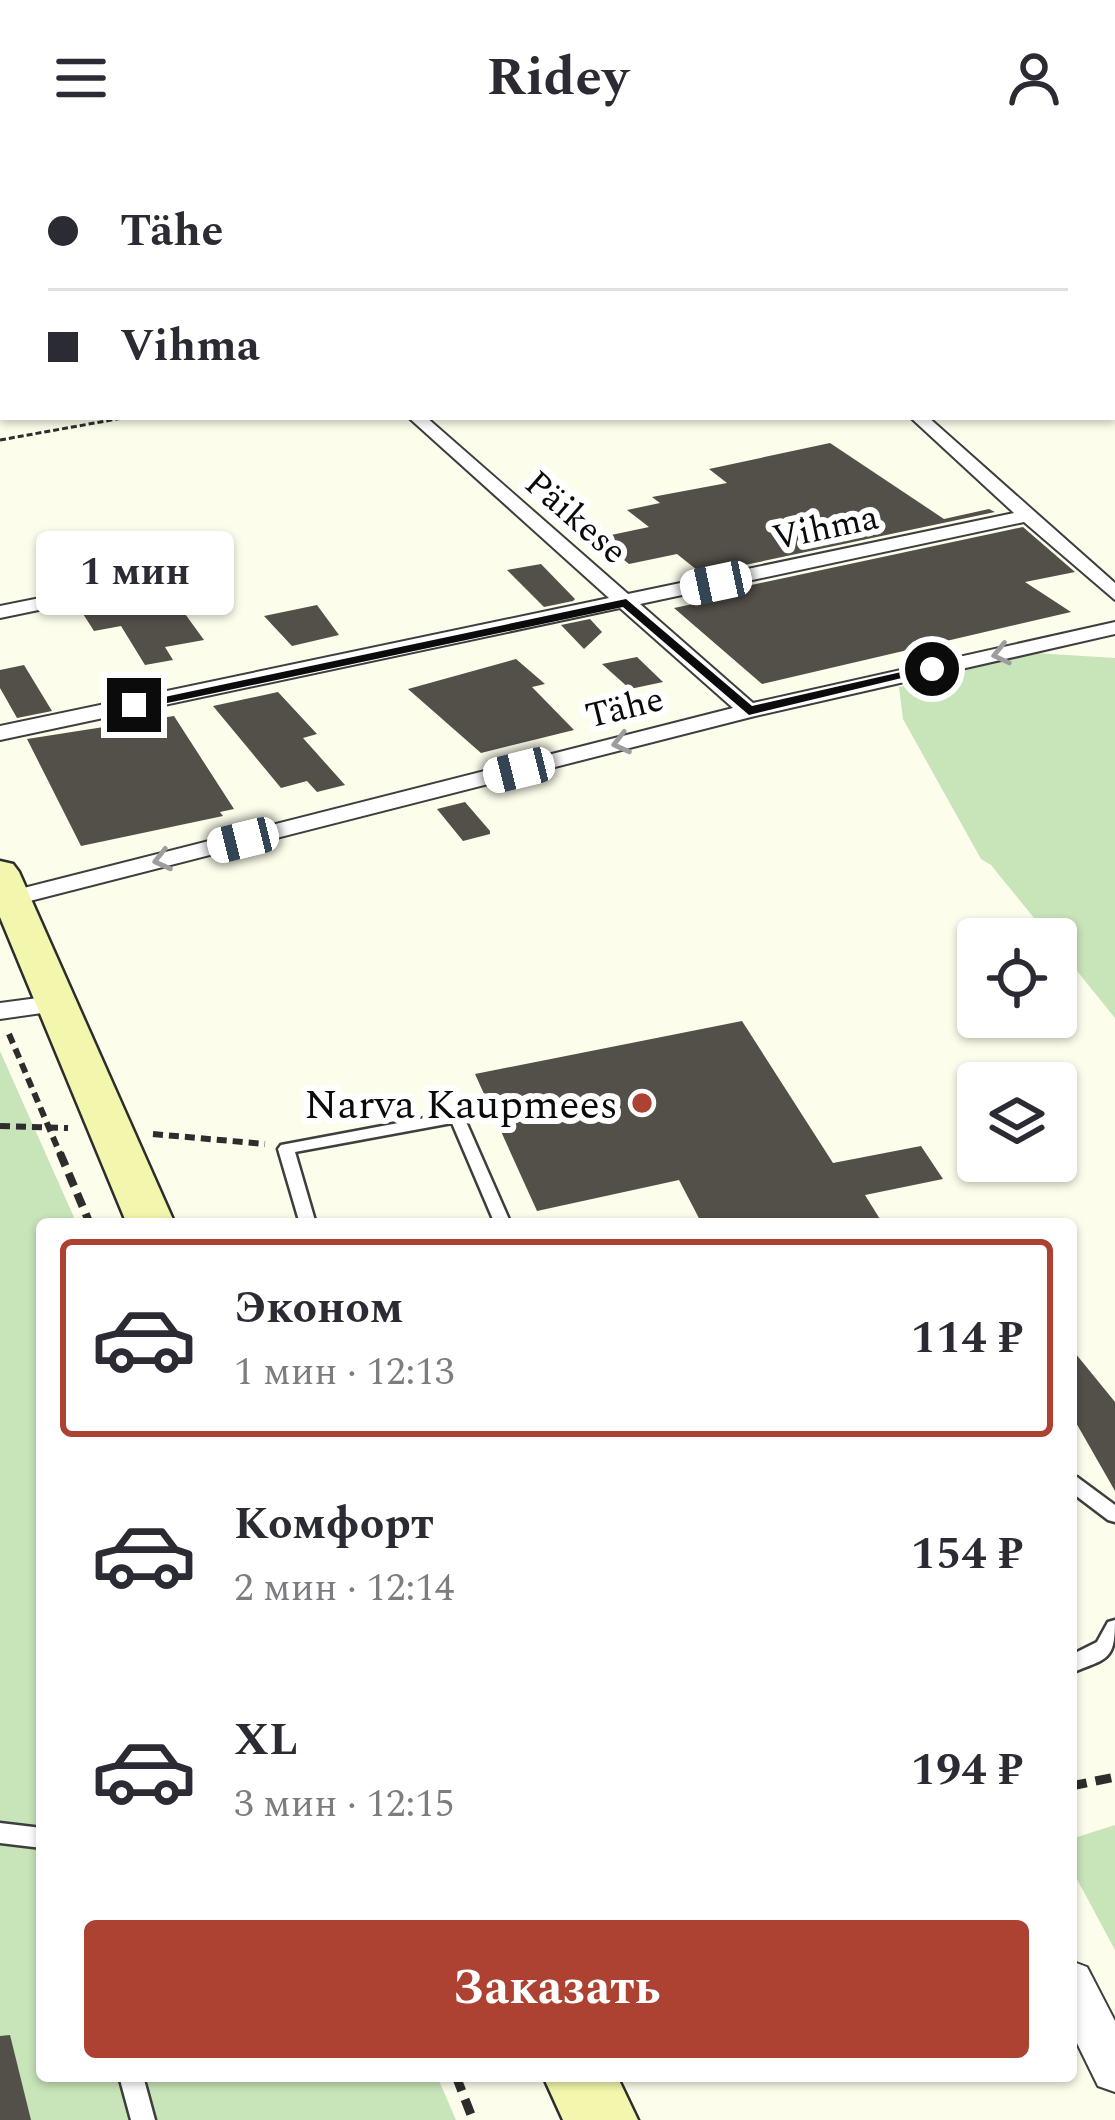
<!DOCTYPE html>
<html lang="ru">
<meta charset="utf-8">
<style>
:root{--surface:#fff;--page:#f7f7f7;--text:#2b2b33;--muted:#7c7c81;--line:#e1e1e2;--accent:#ad4232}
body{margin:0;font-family:Spectral,serif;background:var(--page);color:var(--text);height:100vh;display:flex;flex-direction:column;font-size:45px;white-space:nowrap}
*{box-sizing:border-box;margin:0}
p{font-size:39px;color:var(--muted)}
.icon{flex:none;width:66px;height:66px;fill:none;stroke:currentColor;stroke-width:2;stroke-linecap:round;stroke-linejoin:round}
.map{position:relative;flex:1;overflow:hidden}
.side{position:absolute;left:36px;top:1062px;width:1041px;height:864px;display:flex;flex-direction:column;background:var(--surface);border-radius:12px;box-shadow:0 3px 9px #0004}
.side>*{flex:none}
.banner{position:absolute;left:0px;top:0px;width:1116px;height:264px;box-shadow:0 3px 9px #0004;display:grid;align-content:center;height:264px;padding:0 48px;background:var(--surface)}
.controls{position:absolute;left:957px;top:762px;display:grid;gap:24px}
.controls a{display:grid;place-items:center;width:120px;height:120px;border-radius:12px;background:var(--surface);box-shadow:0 3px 9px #0004;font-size:60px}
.end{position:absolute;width:54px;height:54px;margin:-27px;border:15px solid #0b0b0b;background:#fff;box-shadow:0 0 0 6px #fff}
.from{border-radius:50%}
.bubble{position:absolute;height:84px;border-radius:12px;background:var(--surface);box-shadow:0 3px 9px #0004;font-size:39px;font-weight:700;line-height:84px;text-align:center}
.car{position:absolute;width:36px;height:72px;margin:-36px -18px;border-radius:15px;box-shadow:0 0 9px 3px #0007;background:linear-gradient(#fff 24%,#345 0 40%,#fff 0 76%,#345 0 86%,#fff 0)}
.banner b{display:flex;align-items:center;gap:42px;height:114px;font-size:45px}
.banner b+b{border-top:3px solid var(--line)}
.banner i{width:30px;height:30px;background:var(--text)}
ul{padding:21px 0 0;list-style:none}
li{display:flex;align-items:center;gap:36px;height:198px;margin:0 24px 18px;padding:0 24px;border:6px solid transparent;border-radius:12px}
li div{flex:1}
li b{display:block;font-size:45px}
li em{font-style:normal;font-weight:700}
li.current{border-color:var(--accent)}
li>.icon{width:108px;height:108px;stroke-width:1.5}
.action{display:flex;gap:24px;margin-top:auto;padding:24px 48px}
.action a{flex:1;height:138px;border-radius:12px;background:var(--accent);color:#fff;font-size:48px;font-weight:700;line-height:138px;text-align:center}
header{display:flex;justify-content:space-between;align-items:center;height:156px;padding:0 48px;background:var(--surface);font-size:54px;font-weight:700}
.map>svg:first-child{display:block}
.green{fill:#c8e4b9}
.cemetery{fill:#cedcc0}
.building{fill:#534f49}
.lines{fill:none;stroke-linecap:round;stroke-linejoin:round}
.service-casing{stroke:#3e3e3e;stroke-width:5}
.minor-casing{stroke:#3e3e3e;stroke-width:4}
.tertiary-casing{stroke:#3e3e3e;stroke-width:5}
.secondary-casing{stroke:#2d2d2d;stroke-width:5}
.path-far3{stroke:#2d2d2d;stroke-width:3;stroke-dasharray:6 3;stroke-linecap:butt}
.path-far2{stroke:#2d2d2d;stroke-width:6;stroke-dasharray:10 6;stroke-linecap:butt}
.path-far1{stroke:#2d2d2d;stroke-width:8;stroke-dasharray:14 8;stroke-linecap:butt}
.path{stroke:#2d2d2d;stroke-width:9;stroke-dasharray:16 9;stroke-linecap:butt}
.service{fill:#fff;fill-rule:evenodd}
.minor{fill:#fff;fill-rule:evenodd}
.tertiary{fill:#fff;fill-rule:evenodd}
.secondary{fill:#f2f7ad;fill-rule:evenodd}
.oneway{stroke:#9d9d9d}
.route{fill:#0b0b0b}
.poi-dot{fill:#ad4232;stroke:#fff;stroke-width:4.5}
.labels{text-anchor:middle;stroke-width:12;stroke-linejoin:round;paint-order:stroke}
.far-street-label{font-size:36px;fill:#0b0b0b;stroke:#fff}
.poi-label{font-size:42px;fill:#0b0b0b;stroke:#fff;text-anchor:end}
</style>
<header><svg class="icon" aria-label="menu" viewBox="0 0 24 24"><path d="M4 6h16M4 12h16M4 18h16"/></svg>Ridey<svg class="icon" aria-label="person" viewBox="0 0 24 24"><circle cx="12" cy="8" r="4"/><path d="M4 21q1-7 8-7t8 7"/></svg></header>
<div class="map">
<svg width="1115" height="1964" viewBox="0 0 1115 1964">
<rect width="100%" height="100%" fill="#fdfdec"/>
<g class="green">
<path d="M1035 497 1115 502V862L1056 789V783H1051L991 709 981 703 903 563 899 531Z"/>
<path d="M0 895 77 1068H42V1920H437L456 1964H0Z"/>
<path d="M1115 1669V1794L1071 1712V1683Z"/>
</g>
<path class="cemetery" d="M96 0H709L717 3H103Z"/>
<g class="building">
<path d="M830 287 944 363 989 353 995 356 702 418 677 398 629 408 597 382 649 371 627 354 660 347 652 341 727 327 709 313Z"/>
<path d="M1023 371 1075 416 1025 426 1071 456 762 528 674 452 730 440 723 435Z"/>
<path d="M541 408 575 443 573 445 544 451 507 414Z"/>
<path d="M167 433 204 484 165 491 173 504 145 509 121 470 94 475 78 450Z"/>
<path d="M317 449 339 479 292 490 264 460Z"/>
<path d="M590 463 602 476 584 493 561 469Z"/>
<path d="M637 501 663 526 630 533 602 508Z"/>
<path d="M516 503 545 528 532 531 574 574 481 597 408 533Z"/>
<path d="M24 509 52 555 17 562 0 532V514Z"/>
<path d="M278 536 317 578 303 582 345 629 317 636 307 625 281 632 213 550Z"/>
<path d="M174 560 234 653 220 656 223 660 81 690 27 583Z"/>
<path d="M465 646 490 675V678L463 685 437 653Z"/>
<path d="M742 865 833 1007 921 990 943 1023 865 1039 883 1068H702L679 1024 537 1055 475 918Z"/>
<path d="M1071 1192 1115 1246V1335L1071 1258Z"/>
<path d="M10 1879 31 1964H0V1880Z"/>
</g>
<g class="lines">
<defs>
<g id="service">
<path d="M457 956 464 961 511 1068H495L452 967 295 996 316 1068H300L278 993 281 989Z"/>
<path d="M1071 1319 1077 1321 1115 1349V1366L1108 1364 1071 1336Z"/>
<path d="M1115 1464C1115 1505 1108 1502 1071 1517V1499L1097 1486 1108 1466Z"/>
<path d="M0 1667 42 1672V1692L0 1687Z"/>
<path d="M119 1920H143L155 1964H131Z"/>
</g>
<g id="minor">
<path d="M933 0H949L952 3H936Z"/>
<path d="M0 67 3 68V79L0 78Z"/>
<rect x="0" y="120" width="3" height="8"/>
<path d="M408 261H426L628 438 1014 357 910 261H928L1115 427V444L1024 366 640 448 753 547 1115 466V478L751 561 22 747H4L0 742 4 737 733 552 620 452 0 584V570L609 442Z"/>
<path d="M75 435 82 437V445L0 462V450Z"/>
<path d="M53 840 67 848 63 854 0 863V847Z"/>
<path d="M1071 1805 1087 1811 1115 1865V1936L1098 1930 1071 1875Z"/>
</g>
<g id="tertiary">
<path d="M763 0H783L785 3H765Z"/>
<path d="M1113 166 1115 167V179L1113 178Z"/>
</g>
<g id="secondary">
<path d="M0 705 13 708 19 716 175 1068H127L0 761Z"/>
<path d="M543 1920H617L638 1964H563Z"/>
</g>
</defs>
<use href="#service" class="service-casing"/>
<use href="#minor" class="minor-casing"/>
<use href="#tertiary" class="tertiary-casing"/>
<use href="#secondary" class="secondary-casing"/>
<g class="path-far3">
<path d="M734 0 739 3"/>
<path d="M0 284 128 261"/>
</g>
<g class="path-far2">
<path d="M9 878 61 1000"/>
<path d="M0 970 68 972"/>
<path d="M153 978 265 988"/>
</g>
<path class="path-far1" d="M60 997 90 1068"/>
<g class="path">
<path d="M1071 1630 1115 1621"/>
<path d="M456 1920 473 1964"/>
</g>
<use href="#service" class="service"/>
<use href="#minor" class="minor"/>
<use href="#tertiary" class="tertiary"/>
<use href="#secondary" class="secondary"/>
</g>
<defs><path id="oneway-chevron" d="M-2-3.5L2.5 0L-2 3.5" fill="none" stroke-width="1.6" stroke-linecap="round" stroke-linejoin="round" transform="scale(3)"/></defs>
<g class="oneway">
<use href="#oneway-chevron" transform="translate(1001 498) rotate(167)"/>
<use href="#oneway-chevron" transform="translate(621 587) rotate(166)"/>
<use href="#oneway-chevron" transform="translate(162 704) rotate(166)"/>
</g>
<path class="route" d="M626 443 752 550 932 509 939 513 749 559 623 451 134 554 127 549Z"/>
<circle class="poi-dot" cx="642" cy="947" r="12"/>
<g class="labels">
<g class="far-street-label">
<text transform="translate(577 360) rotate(41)" y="13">Päikese</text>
<text transform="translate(825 370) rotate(-12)" y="13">Vihma</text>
<text transform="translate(624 550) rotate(-14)" y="13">Tähe</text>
</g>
<g class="poi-label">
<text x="618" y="962">Narva Kaupmees</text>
</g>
</g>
</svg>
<div class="controls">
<a><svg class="icon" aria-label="locate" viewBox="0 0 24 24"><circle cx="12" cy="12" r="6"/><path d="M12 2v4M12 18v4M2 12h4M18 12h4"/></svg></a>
<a><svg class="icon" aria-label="layers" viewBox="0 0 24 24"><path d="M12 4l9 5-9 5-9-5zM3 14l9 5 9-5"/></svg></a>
</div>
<i class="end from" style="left:932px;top:513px"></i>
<i class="end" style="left:134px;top:549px"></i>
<div class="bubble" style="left:36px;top:375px;width:198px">1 мин</div>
<i class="car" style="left:716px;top:427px;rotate:258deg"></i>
<i class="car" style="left:519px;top:614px;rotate:256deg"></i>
<i class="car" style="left:243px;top:684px;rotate:256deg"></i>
<div class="banner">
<b><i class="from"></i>Tähe</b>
<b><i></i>Vihma</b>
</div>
<section class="side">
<ul>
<li class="current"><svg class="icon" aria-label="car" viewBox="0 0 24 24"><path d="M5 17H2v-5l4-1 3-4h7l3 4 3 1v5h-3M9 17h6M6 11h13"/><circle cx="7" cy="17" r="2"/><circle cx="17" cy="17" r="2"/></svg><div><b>Эконом</b><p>1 мин · 12:13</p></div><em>114 ₽</em></li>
<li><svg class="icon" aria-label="car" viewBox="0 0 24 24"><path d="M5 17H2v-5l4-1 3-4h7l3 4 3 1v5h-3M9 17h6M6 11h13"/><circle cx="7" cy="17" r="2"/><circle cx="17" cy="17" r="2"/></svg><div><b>Комфорт</b><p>2 мин · 12:14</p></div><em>154 ₽</em></li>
<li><svg class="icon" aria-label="car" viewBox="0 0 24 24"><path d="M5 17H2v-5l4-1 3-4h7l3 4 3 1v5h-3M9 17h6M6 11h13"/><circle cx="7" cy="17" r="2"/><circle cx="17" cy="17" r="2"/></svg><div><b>XL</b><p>3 мин · 12:15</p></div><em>194 ₽</em></li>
</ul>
<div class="action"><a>Заказать</a></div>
</section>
</div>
